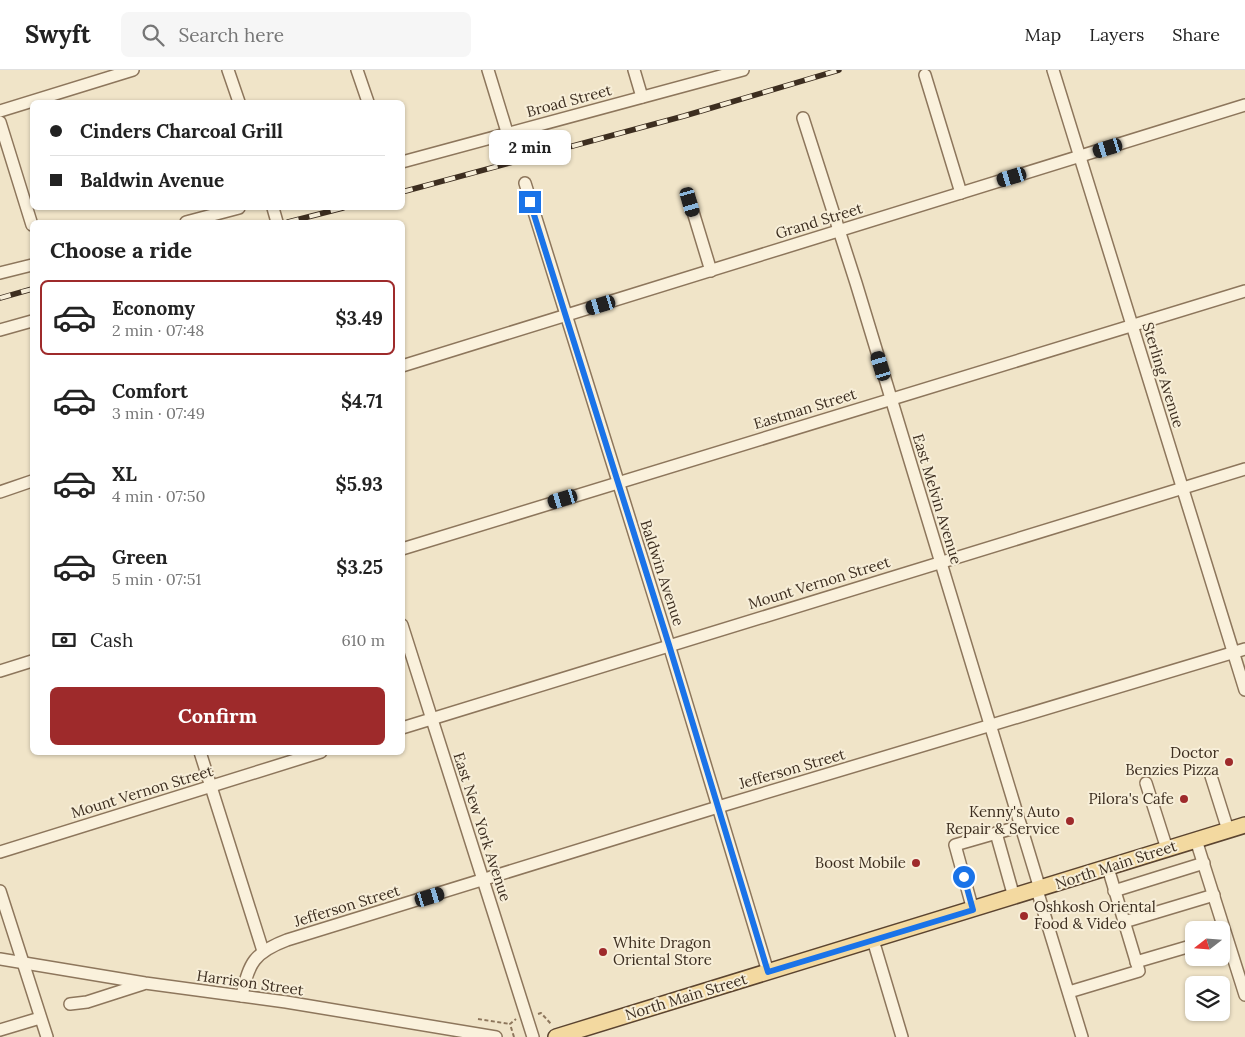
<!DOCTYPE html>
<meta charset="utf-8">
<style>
:root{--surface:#fff;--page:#f6f6f6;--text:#222;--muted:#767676;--line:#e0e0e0;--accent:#9e2a2b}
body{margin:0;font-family:Lora,serif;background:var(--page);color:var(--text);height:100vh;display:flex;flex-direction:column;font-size:19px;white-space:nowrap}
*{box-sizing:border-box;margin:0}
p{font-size:16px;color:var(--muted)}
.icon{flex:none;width:28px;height:28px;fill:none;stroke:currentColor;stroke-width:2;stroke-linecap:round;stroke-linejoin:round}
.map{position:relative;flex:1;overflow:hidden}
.side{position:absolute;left:30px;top:150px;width:375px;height:535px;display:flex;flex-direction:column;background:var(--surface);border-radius:8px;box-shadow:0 1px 4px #0004}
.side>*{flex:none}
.guide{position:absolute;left:30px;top:30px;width:375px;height:110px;border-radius:8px;box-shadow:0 1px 4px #0004;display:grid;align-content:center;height:110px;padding:0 20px;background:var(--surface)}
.needle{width:32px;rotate:253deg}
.controls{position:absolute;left:1185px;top:851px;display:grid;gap:10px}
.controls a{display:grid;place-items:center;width:45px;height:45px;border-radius:8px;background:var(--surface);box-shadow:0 1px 4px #0004;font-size:25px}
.end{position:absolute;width:22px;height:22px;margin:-11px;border:6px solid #1a73e8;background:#fff;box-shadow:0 0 0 2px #fff}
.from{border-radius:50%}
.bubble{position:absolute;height:35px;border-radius:8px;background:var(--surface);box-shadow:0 1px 4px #0004;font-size:16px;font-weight:800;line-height:35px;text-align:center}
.car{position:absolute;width:15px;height:30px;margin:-15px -8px;border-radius:6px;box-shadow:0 0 4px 1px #0007;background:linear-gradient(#222 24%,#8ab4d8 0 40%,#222 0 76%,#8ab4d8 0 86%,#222 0)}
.guide b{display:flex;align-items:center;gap:18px;height:48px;font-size:19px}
.guide b+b{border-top:1px solid var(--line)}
.guide i{width:12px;height:12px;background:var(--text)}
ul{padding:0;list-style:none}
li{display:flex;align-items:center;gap:15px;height:75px;margin:0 10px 8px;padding:0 10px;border:2px solid transparent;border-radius:8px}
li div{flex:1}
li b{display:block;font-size:19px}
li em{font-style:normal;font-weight:800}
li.selected{border-color:var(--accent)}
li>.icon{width:45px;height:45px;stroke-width:1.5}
h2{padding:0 20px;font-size:22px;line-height:60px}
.pay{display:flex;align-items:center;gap:12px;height:55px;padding:0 20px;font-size:19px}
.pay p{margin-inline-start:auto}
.primary-button{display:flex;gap:10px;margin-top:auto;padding:10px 20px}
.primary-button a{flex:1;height:58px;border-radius:8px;background:var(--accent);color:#fff;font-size:20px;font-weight:800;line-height:58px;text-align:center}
header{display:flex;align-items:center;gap:30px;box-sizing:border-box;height:70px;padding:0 25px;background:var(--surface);border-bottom:1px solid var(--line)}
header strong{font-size:24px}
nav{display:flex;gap:28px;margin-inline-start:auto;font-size:18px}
.search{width:350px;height:45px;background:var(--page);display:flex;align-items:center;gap:12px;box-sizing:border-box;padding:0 18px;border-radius:8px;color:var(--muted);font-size:19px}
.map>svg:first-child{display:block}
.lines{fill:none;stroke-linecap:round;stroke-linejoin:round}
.minor-casing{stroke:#8d765c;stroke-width:14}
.major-casing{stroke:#5b4430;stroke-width:18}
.path{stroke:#8d765c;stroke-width:2;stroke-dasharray:4 2.5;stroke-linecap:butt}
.minor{stroke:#faf1dc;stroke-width:11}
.major{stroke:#f3d9a0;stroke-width:15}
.rail-casing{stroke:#3d2e20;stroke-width:5.5}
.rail{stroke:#f7eed8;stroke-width:4;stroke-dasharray:11;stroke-linecap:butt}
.route{stroke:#1a73e8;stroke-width:6}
.poi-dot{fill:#9e2a2b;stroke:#f7eed8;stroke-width:2}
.labels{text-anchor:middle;stroke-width:4;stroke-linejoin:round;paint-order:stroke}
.street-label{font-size:15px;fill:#3d2e20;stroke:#f7eed8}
.poi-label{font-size:15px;fill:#3d2e20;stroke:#f7eed8;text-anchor:end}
</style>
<header>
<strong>Swyft</strong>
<div class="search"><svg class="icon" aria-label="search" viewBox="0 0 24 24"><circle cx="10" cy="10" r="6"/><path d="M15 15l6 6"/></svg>Search here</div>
<nav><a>Map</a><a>Layers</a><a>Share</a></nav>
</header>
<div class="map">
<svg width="1245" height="967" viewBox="0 0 1245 967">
<rect width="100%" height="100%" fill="#f0e4c8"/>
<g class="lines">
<defs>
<g id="minor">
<path d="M228 0 239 32"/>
<path d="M357 0 368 32"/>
<path d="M488 0 507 62"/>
<path d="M634 0 642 27"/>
<path d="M1053 0 1245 620"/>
<path d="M925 5 961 123"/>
<path d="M0 41 133 0"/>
<path d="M803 48 856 213 1040 819"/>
<path d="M0 52 32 155"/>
<path d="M402 92 743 0"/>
<path d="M525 113 669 575 768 902"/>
<path d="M690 132 711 201"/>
<path d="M273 138 277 152"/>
<path d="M186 152 239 138"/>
<path d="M0 203 32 195"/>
<path d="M0 260 32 251"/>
<path d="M402 296 1245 35"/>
<path d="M0 422 32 411"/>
<path d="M402 479 1245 221"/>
<path d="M402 555 533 967"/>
<path d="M0 601 32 591"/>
<path d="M402 658 1245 399"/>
<path d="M200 682 263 881"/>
<path d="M1211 706 1228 760"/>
<path d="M1146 713 1167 779"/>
<path d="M996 763 1014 827"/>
<path d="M1196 770 1245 925"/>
<path d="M0 782 321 682"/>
<path d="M1037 820 1082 967"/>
<path d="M0 821 47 967"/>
<path d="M1114 821 1204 793"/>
<path d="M973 840 955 775 1021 756"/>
<path d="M1124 852 1214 825"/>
<path d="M873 870 902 967"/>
<path d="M0 889 145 913 286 932 496 967"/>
<path d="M1136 892 1194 875"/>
<path d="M1069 922 1139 901 1108 798"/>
<path d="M242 926C248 893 255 882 287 870L718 737 1245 579"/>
<path d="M70 934 87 932 143 914"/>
<path d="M0 960 40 948"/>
</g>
<path id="major" d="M556 967 1245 755"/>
</defs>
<use href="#minor" class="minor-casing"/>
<use href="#major" class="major-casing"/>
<g class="path">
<path d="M538 944 541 943 552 955"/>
<path d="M478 949 510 954"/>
<path d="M514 967 510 954 516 949"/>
</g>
<use href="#minor" class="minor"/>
<use href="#major" class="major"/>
<defs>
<g id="rail">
<path d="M402 122 684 46 839 0"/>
<path d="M288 152 343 138"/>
<path d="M0 228 32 219"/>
</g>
</defs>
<use href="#rail" class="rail-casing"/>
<use href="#rail" class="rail"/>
</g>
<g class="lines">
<path class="route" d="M530 132 669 575 768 902 973 840 964 807"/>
</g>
<g class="poi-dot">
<circle cx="1229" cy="692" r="5"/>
<circle cx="1184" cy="729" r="5"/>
<circle cx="1070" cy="751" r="5"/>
<circle cx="916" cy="793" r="5"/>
<circle cx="1024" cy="846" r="5"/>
<circle cx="603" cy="882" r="5"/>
</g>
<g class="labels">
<g class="street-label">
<text transform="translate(569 31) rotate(-15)" y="5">Broad Street</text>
<text transform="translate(819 151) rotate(-17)" y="5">Grand Street</text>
<text transform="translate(1163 305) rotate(73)" y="5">Sterling Avenue</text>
<text transform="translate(805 339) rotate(-17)" y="5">Eastman Street</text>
<text transform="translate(937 429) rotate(73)" y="5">East Melvin Avenue</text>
<text transform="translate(662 503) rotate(72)" y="5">Baldwin Avenue</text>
<text transform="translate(819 513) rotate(-17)" y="5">Mount Vernon Street</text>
<text transform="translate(792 699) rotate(-16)" y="5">Jefferson Street</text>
<text transform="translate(142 722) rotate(-17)" y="5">Mount Vernon Street</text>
<text transform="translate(482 757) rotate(72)" y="5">East New York Avenue</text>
<text transform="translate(1116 795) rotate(-18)" y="5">North Main Street</text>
<text transform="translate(347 836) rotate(-17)" y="5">Jefferson Street</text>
<text transform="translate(250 913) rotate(8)" y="5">Harrison Street</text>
<text transform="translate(686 927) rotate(-17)" y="5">North Main Street</text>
</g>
<g class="poi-label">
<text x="1219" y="688">Doctor<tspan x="1219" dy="17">Benzies Pizza</tspan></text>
<text x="1174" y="734">Pilora's Cafe</text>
<text x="1060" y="747">Kenny's Auto<tspan x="1060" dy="17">Repair &amp; Service</tspan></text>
<text x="906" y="798">Boost Mobile</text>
<text x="1034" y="842" text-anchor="start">Oshkosh Oriental<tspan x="1034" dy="17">Food &amp; Video</tspan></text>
<text x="613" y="878" text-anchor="start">White Dragon<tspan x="613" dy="17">Oriental Store</tspan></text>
</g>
</g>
</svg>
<div class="controls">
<a><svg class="needle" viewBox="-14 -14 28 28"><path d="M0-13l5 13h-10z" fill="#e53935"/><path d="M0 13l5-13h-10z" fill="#767676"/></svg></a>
<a><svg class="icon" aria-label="layers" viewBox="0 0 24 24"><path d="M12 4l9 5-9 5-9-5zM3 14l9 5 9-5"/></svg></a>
</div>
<i class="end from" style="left:964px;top:807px"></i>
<i class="end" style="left:530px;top:132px"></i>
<div class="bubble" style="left:489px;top:60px;width:82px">2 min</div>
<i class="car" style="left:1108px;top:78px;rotate:253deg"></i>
<i class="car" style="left:1012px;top:107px;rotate:253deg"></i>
<i class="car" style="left:690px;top:132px;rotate:164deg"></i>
<i class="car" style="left:601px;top:235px;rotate:253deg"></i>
<i class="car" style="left:881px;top:296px;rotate:343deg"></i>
<i class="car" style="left:563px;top:429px;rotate:253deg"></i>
<i class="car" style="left:430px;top:827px;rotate:73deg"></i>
<div class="guide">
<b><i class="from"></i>Cinders Charcoal Grill</b>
<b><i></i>Baldwin Avenue</b>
</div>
<section class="side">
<h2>Choose a ride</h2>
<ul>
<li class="selected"><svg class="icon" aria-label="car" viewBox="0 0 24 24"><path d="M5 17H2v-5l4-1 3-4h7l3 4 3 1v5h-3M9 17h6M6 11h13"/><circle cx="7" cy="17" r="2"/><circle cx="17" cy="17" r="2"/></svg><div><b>Economy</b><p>2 min · 07:48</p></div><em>$3.49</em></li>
<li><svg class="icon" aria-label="car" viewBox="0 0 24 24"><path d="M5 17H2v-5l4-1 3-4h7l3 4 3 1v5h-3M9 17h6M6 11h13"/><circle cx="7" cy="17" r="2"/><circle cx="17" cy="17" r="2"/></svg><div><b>Comfort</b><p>3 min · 07:49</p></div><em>$4.71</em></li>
<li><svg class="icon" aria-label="car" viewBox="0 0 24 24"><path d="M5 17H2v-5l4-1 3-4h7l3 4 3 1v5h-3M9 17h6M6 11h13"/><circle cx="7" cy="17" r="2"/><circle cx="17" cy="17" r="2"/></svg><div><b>XL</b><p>4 min · 07:50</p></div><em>$5.93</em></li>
<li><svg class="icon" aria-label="car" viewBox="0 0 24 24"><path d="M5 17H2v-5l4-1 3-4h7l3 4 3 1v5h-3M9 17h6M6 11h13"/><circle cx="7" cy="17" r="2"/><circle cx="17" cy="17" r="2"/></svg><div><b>Green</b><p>5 min · 07:51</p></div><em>$3.25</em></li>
</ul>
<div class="pay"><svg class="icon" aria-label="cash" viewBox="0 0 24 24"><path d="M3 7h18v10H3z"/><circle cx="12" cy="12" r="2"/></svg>Cash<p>610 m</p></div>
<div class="primary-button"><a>Confirm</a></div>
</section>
</div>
